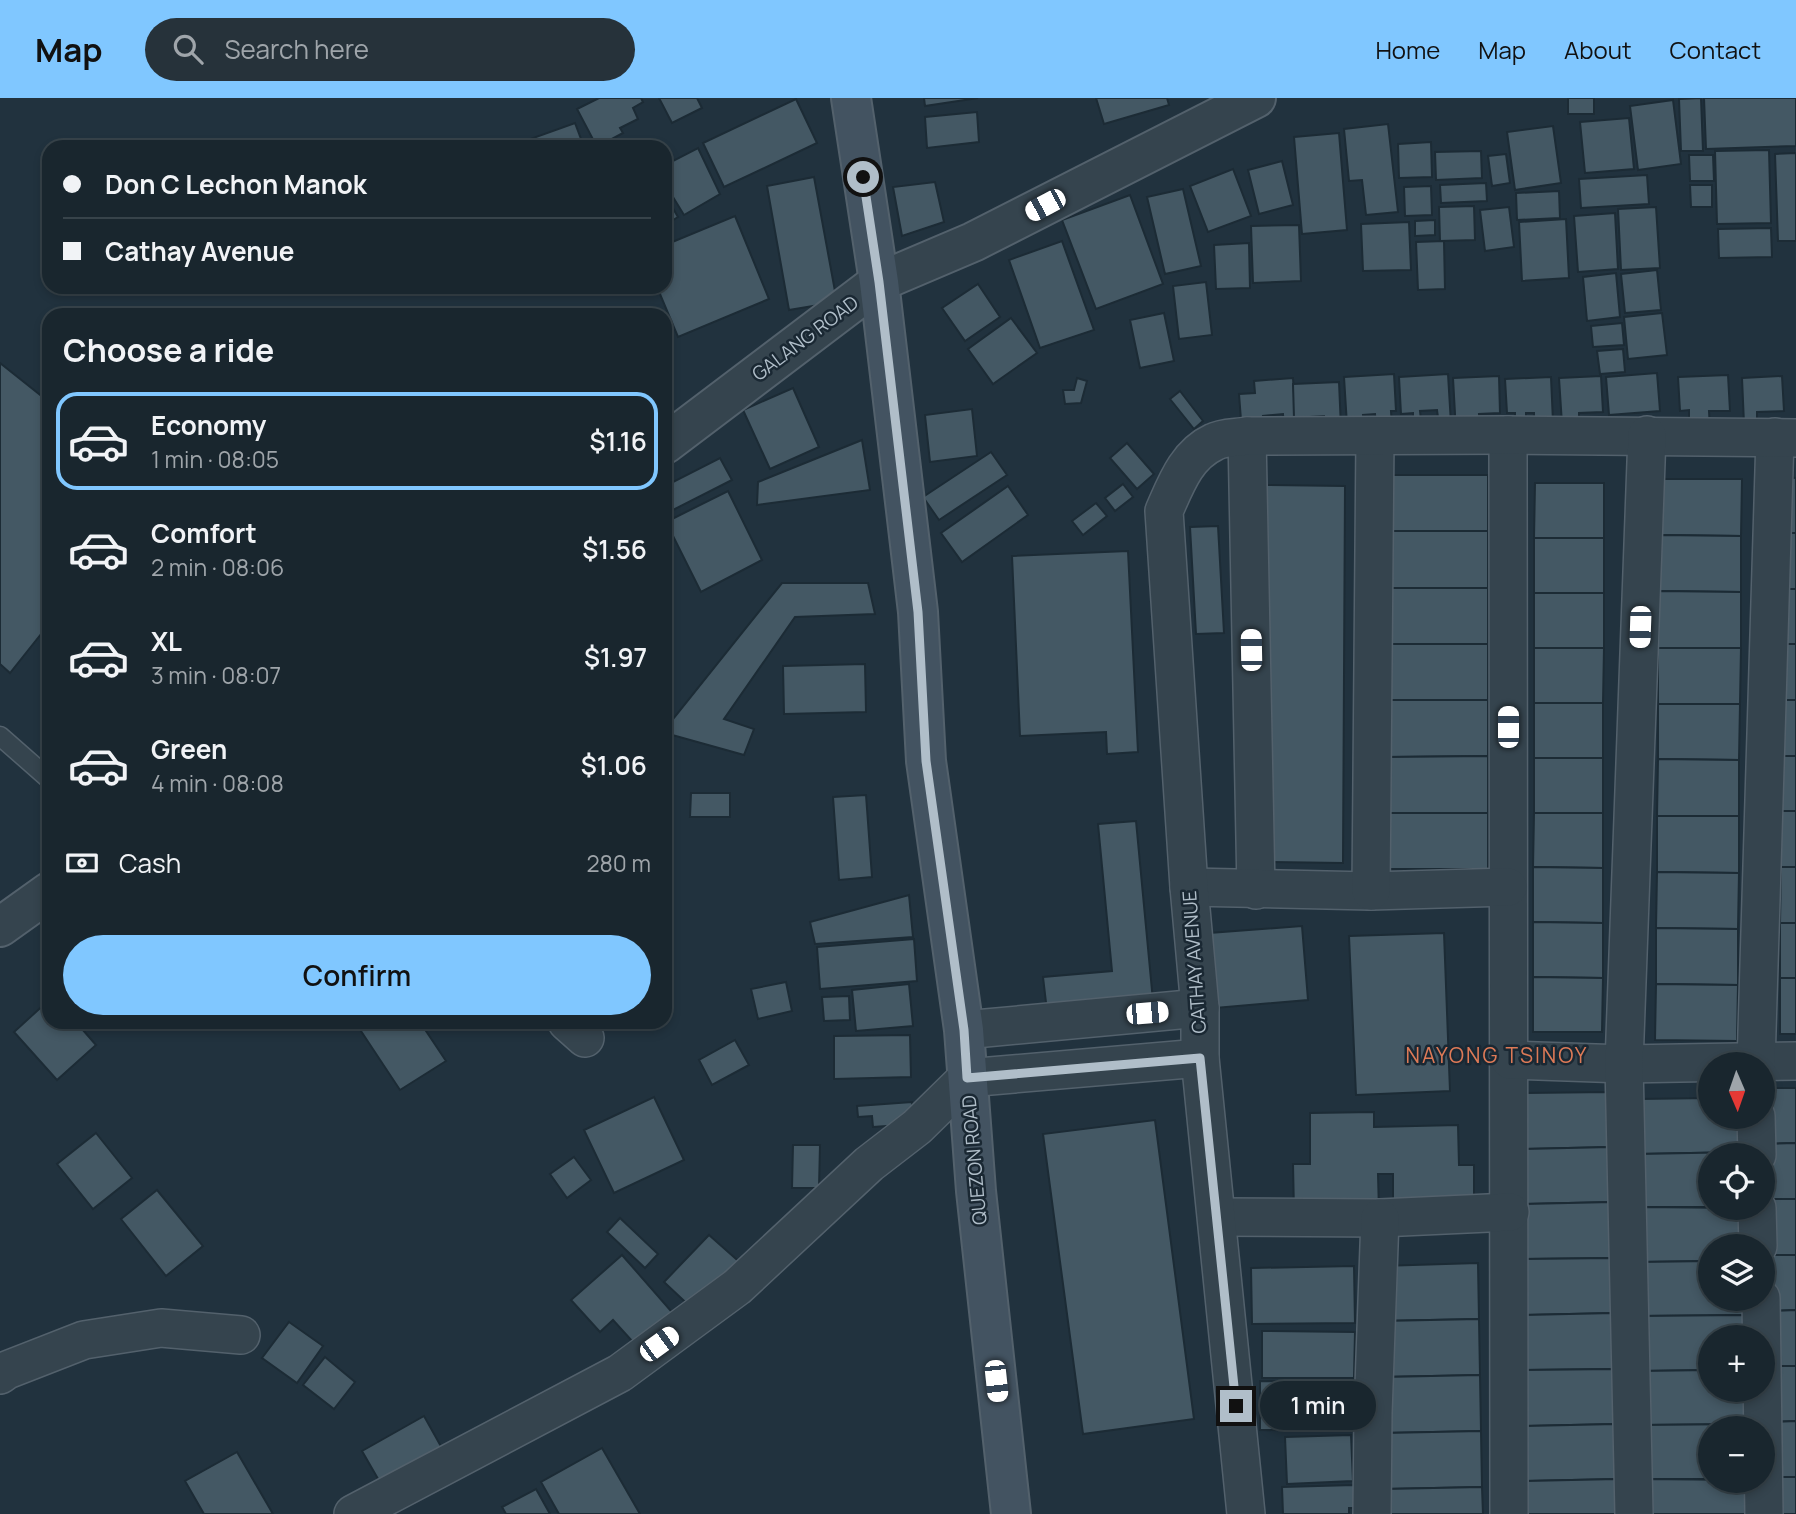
<!DOCTYPE html>
<meta charset="utf-8">
<style>
:root{--surface:#19262e;--page:#26323a;--text:#f1f3f6;--muted:#9fa5aa;--line:#37434a;--accent:#80c7ff}
body{margin:0;font-family:Manrope,sans-serif;background:var(--page);color:var(--text);height:100vh;display:flex;flex-direction:column;font-size:26px;white-space:nowrap}
*{box-sizing:border-box;margin:0}
p{font-size:23px;color:var(--muted)}
.icon{flex:none;width:38px;height:38px;fill:none;stroke:currentColor;stroke-width:2;stroke-linecap:round;stroke-linejoin:round}
.map{position:relative;flex:1;overflow:hidden}
.drawer{position:absolute;left:42px;top:210px;width:630px;height:721px;display:flex;flex-direction:column;background:var(--surface);border-radius:21px;box-shadow:0 4px 10px #0003,0 0 0 2px var(--line)}
.drawer>*{flex:none}
.banner{position:absolute;left:42px;top:42px;width:630px;height:154px;border-radius:21px;box-shadow:0 4px 10px #0003,0 0 0 2px var(--line);display:grid;align-content:center;height:154px;padding:0 21px;background:var(--surface)}
.needle{width:46px;rotate:178deg}
.tools{position:absolute;left:1698px;top:954px;display:grid;gap:14px}
.tools a{display:grid;place-items:center;width:77px;height:77px;border-radius:50%;background:var(--surface);box-shadow:0 4px 10px #0003,0 0 0 2px var(--line);font-size:35px}
.end{position:absolute;width:32px;height:32px;margin:-16px;border:9px solid #b0bec9;background:#111;box-shadow:0 0 0 4px #111}
.from{border-radius:50%}
.bubble{position:absolute;height:49px;border-radius:24px;background:var(--surface);box-shadow:0 4px 10px #0003,0 0 0 2px var(--line);font-size:23px;font-weight:600;line-height:49px;text-align:center}
.car{position:absolute;width:21px;height:42px;margin:-21px -10px;border-radius:9px;box-shadow:0 0 5px 2px #0007;background:linear-gradient(#fff 24%,#345 0 40%,#fff 0 76%,#345 0 86%,#fff 0)}
.banner b{display:flex;align-items:center;gap:24px;height:66px;font-size:26px}
.banner b+b{border-top:2px solid var(--line)}
.banner i{width:18px;height:18px;background:var(--text)}
ul{padding:0;list-style:none}
li{display:flex;align-items:center;gap:21px;height:98px;margin:0 14px 10px;padding:0 7px;border:4px solid transparent;border-radius:21px}
li div{flex:1}
li b{display:block;font-size:26px}
li em{font-style:normal;font-weight:600}
li.current{border-color:var(--accent)}
li>.icon{width:63px;height:63px;stroke-width:1.5}
h2{padding:0 21px;font-size:32px;line-height:84px}
.pay{display:flex;align-items:center;gap:18px;height:77px;padding:0 21px;font-size:26px}
.pay p{margin-inline-start:auto}
.action{display:flex;gap:14px;margin-top:auto;padding:14px 21px}
.action a{flex:1;height:80px;border-radius:42px;background:var(--accent);color:#111;font-size:28px;font-weight:600;line-height:80px;text-align:center}
header{display:flex;align-items:center;gap:42px;box-sizing:border-box;height:98px;padding:0 35px;background:var(--accent);color:#111}
header strong{font-size:33px}
nav{display:flex;gap:38px;margin-inline-start:auto;font-size:24px}
.search{width:490px;height:63px;background:var(--page);display:flex;align-items:center;gap:18px;box-sizing:border-box;padding:0 24px;border-radius:38px;color:var(--muted);font-size:26px}
.map>svg:first-child{display:block}
.building{fill:#445864;stroke:#1c2b35;stroke-width:2}
.lines{fill:none;stroke-linecap:round;stroke-linejoin:round}
.service-casing{stroke:#53616c;stroke-width:21}
.minor-casing{stroke:#53616c;stroke-width:40}
.tertiary-casing{stroke:#53616c;stroke-width:42}
.secondary-casing{stroke:#53616c;stroke-width:42}
.service{stroke:#35444e;stroke-width:18}
.minor{stroke:#35444e;stroke-width:37}
.tertiary{stroke:#35444e;stroke-width:38}
.secondary{stroke:#435361;stroke-width:38}
.route{stroke:#b0bec9;stroke-width:9}
.labels{text-anchor:middle;stroke-width:5;stroke-linejoin:round;paint-order:stroke}
.street-label{font-size:19px;fill:#b0bec9;stroke:#1a2833}
.neighbourhood-label{font-size:21px;letter-spacing:2px;fill:#dd7a57;stroke:#1a2833}
</style>
<header>
<strong>Map</strong>
<div class="search"><svg class="icon" aria-label="search" viewBox="0 0 24 24"><circle cx="10" cy="10" r="6"/><path d="M15 15l6 6"/></svg>Search here</div>
<nav><a>Home</a><a>Map</a><a>About</a><a>Contact</a></nav>
</header>
<div class="map">
<svg width="1796" height="1416" viewBox="0 0 1796 1416">
<rect width="100%" height="100%" fill="#21323e"/>
<g class="building">
<path d="M599 0H641L643 4 633 10 638 21 620 30 623 35 597 49 577 11Z"/>
<path d="M659 0H697L702 10 672 25Z"/>
<path d="M924 0H978L925 8Z"/>
<path d="M1096 0H1167L1169 7 1104 26Z"/>
<rect x="1568" y="0" width="26" height="16"/>
<path d="M1701 0 1703 53H1681L1679 1Z"/>
<path d="M1704 0H1796V48L1706 51Z"/>
<path d="M796 1 817 45 724 89 703 45Z"/>
<path d="M1673 2 1681 66 1638 72 1630 8Z"/>
<path d="M977 14 979 44 927 50 925 19Z"/>
<path d="M1629 20 1634 71 1585 75 1580 24Z"/>
<path d="M575 25 584 49H508Z"/>
<path d="M1388 26 1398 114 1366 117 1362 82 1349 83 1344 31Z"/>
<path d="M1553 28 1561 85 1515 92 1507 34Z"/>
<path d="M1339 35 1347 132 1302 136 1294 39Z"/>
<path d="M1431 44 1432 79 1399 80 1398 46Z"/>
<path d="M698 50 720 96 684 117 665 86V67Z"/>
<path d="M1769 52 1771 125 1717 126 1715 53Z"/>
<path d="M1481 53 1482 80 1436 82 1435 54Z"/>
<path d="M1796 55V143H1778L1775 56Z"/>
<path d="M1506 56 1510 85 1492 88 1488 58Z"/>
<path d="M1689 57H1713L1714 83H1690Z"/>
<path d="M1282 63 1293 107 1259 116 1248 72Z"/>
<path d="M1233 71 1251 118 1208 134 1190 88Z"/>
<path d="M1647 77 1649 106 1581 110 1579 81Z"/>
<path d="M814 79 837 204 789 212 767 88Z"/>
<path d="M935 84 944 124 902 138 893 89Z"/>
<path d="M1486 85 1487 103 1441 105 1440 87Z"/>
<path d="M1690 87H1712V109H1691Z"/>
<path d="M1431 88 1432 117 1405 118 1404 89Z"/>
<path d="M1183 91 1201 168 1165 176 1147 99Z"/>
<path d="M1559 93 1560 120 1517 122 1516 95Z"/>
<path d="M665 97 678 119 665 127Z"/>
<path d="M1130 97 1163 186 1096 211 1062 122Z"/>
<path d="M1474 108 1475 142 1440 143 1439 109Z"/>
<path d="M1509 109 1514 149 1485 153 1480 112Z"/>
<path d="M1656 109 1660 170 1621 172 1618 111Z"/>
<path d="M1615 115 1618 171 1578 174 1574 118Z"/>
<path d="M735 118 769 201 678 239 657 189H665V147Z"/>
<path d="M1566 121 1569 180 1522 183 1519 124Z"/>
<path d="M1435 122V137L1415 138V123Z"/>
<path d="M1409 124 1411 172 1363 173 1361 126Z"/>
<path d="M1299 127 1301 183 1253 185 1251 128Z"/>
<path d="M1771 130 1772 159 1719 160 1718 131Z"/>
<path d="M1062 143 1094 232 1040 250 1009 162Z"/>
<path d="M1444 143 1445 191 1418 192 1416 144Z"/>
<path d="M1249 145 1250 190 1216 191 1214 147Z"/>
<path d="M1657 172 1661 212 1625 215 1621 176Z"/>
<path d="M1616 175 1620 219 1587 223 1583 179Z"/>
<path d="M1206 184 1212 237 1179 241 1173 188Z"/>
<path d="M978 186 1000 219 965 243 942 210Z"/>
<path d="M1164 215 1174 263 1140 270 1130 222Z"/>
<path d="M1662 215 1667 257 1628 261 1624 219Z"/>
<path d="M1011 220 1037 255 993 286 968 251Z"/>
<path d="M1622 225 1624 247 1593 249 1591 228Z"/>
<path d="M1623 251 1625 274 1600 276 1597 253Z"/>
<path d="M0 265 49 304V526L10 575 0 566Z"/>
<path d="M1657 275 1660 313 1609 317 1606 279Z"/>
<path d="M1394 276 1396 313H1391L1392 330 1376 331 1375 316 1363 317 1364 326 1347 327 1344 279Z"/>
<path d="M1448 276 1451 326 1439 327 1437 312 1420 313 1421 322 1413 323V315L1401 316 1399 279Z"/>
<path d="M1728 277 1730 313H1709L1710 331 1689 332V312L1680 313 1678 279Z"/>
<path d="M1499 278 1500 315 1479 316 1480 333 1456 334 1453 280Z"/>
<path d="M1601 278 1603 314 1579 315V320L1562 326 1559 280Z"/>
<path d="M1782 278 1784 313 1757 314V326H1744L1742 280Z"/>
<path d="M1551 279 1553 324 1534 325V315H1526V323H1515V315H1507L1505 281Z"/>
<path d="M1077 280 1087 283 1081 305 1065 306 1063 292H1074Z"/>
<path d="M1293 280 1296 328 1284 329 1283 316 1263 318 1264 333 1242 335 1239 296 1255 295 1254 283Z"/>
<path d="M1339 284 1341 330 1325 331 1324 318 1294 320 1293 286Z"/>
<path d="M793 290 819 349 770 371 743 312Z"/>
<path d="M1180 293 1203 323 1194 331 1170 301Z"/>
<path d="M972 311 977 358 930 364 925 317Z"/>
<path d="M862 342 870 392 757 407 758 384Z"/>
<path d="M1127 345 1154 376 1137 391 1110 360Z"/>
<path d="M991 354 1007 377 939 422 923 399Z"/>
<path d="M720 360 732 382 665 416V388Z"/>
<rect x="1388" y="377" width="100" height="56"/>
<path d="M1783 379 1796 380V435H1783Z"/>
<path d="M1660 381H1742L1741 438 1660 437Z"/>
<path d="M1535 385H1604V440H1534Z"/>
<path d="M1123 386 1133 399 1115 413 1105 400Z"/>
<path d="M1266 387 1345 388 1343 765 1264 764Z"/>
<path d="M1008 388 1028 417 962 464 941 435Z"/>
<path d="M728 393 762 462 701 494 666 424Z"/>
<path d="M1096 405 1107 418 1083 437 1072 423Z"/>
<path d="M1218 428 1224 535 1196 536 1190 429Z"/>
<rect x="1388" y="433" width="100" height="57"/>
<path d="M1783 435H1796V491H1782Z"/>
<path d="M1660 437 1741 438V494L1659 493Z"/>
<rect x="1534" y="440" width="70" height="55"/>
<path d="M1128 453 1138 654 1107 656 1106 634 1020 638 1012 458Z"/>
<path d="M782 485H868L875 516 795 519 724 621 754 631 744 657 665 635V631Z"/>
<rect x="1388" y="490" width="100" height="56"/>
<rect x="1782" y="491" width="14" height="55"/>
<path d="M1659 493 1741 494V550H1658Z"/>
<rect x="1534" y="495" width="70" height="55"/>
<rect x="1388" y="546" width="100" height="56"/>
<rect x="1782" y="546" width="14" height="56"/>
<path d="M1534 550H1604L1603 605H1534Z"/>
<path d="M1658 550H1741L1740 606H1658Z"/>
<path d="M865 566 866 614 784 616 783 568Z"/>
<path d="M1388 602H1488V658L1388 659Z"/>
<path d="M1782 602H1796V658H1781Z"/>
<rect x="1534" y="605" width="69" height="55"/>
<path d="M1658 606H1740L1739 662 1658 661Z"/>
<path d="M1488 658V715H1388V659Z"/>
<rect x="1781" y="658" width="15" height="55"/>
<rect x="1534" y="660" width="69" height="55"/>
<path d="M1658 661 1739 662V718H1657Z"/>
<path d="M691 695H730V719H690Z"/>
<path d="M866 697 872 779 839 782 833 699Z"/>
<rect x="1781" y="713" width="15" height="56"/>
<rect x="1388" y="715" width="100" height="56"/>
<path d="M1534 715H1603V770L1533 769Z"/>
<path d="M1657 718H1739V775L1657 774Z"/>
<path d="M1136 723 1153 903 1047 913 1043 879 1112 873 1098 726Z"/>
<path d="M1533 769 1603 770V825L1533 824Z"/>
<path d="M1781 769H1796V825H1780Z"/>
<path d="M1657 774 1739 775 1738 831 1656 830Z"/>
<path d="M909 797 913 839 815 846 810 824Z"/>
<path d="M1533 824 1603 825V880L1533 879Z"/>
<rect x="1780" y="825" width="16" height="55"/>
<path d="M1302 828 1308 902 1215 910 1209 835Z"/>
<path d="M1656 830 1738 831V887L1656 886Z"/>
<path d="M1444 835 1450 993 1356 997 1349 838Z"/>
<path d="M914 841 917 883 820 891 817 849Z"/>
<path d="M1533 879 1603 880 1602 934H1533Z"/>
<rect x="1780" y="880" width="16" height="56"/>
<path d="M786 884 792 913 758 921 751 891Z"/>
<path d="M909 886 913 928 856 933 852 892Z"/>
<path d="M1656 886 1738 887 1737 943 1655 942Z"/>
<path d="M849 898 850 922 824 923 822 899Z"/>
<path d="M49 902V924H76L96 947 57 982 14 934Z"/>
<path d="M355 924H420L446 963 400 992Z"/>
<path d="M910 937 911 979 834 981V938Z"/>
<path d="M735 942 749 967 712 987 699 962Z"/>
<path d="M1766 990H1796V1045L1767 1046Z"/>
<path d="M1610 994 1611 1049 1520 1051 1519 995Z"/>
<path d="M654 999 684 1062 614 1095 584 1032Z"/>
<path d="M1710 1000V1018H1742L1743 1054 1639 1056 1638 1001Z"/>
<path d="M912 1004 914 1026 873 1029 872 1018 858 1019 857 1008Z"/>
<path d="M1374 1014V1029L1458 1027 1459 1067H1474V1107L1393 1108V1076H1378L1379 1113 1294 1115 1293 1066H1310V1015Z"/>
<path d="M1155 1022 1194 1321 1083 1336 1043 1036Z"/>
<path d="M96 1035 132 1080 93 1111 57 1066Z"/>
<path d="M1796 1045V1101H1768L1767 1046Z"/>
<path d="M793 1047H820L819 1090H792Z"/>
<path d="M1611 1049 1612 1104 1521 1106 1520 1051Z"/>
<path d="M1743 1054V1057H1710V1109H1640L1639 1056Z"/>
<path d="M574 1059 591 1082 567 1100 550 1076Z"/>
<path d="M157 1092 203 1148 166 1178 121 1121Z"/>
<path d="M1768 1101H1796V1157H1769Z"/>
<path d="M1612 1104 1613 1160 1522 1161 1521 1106Z"/>
<path d="M1640 1109 1743 1110 1744 1148H1710V1163L1640 1164Z"/>
<path d="M620 1120 658 1156 645 1170 607 1134Z"/>
<path d="M709 1137 744 1168 698 1216 664 1184Z"/>
<path d="M622 1157 678 1221 642 1254 613 1222 600 1234 571 1202Z"/>
<path d="M1769 1157H1796V1212L1770 1213Z"/>
<path d="M1613 1160 1614 1215 1523 1217 1522 1161Z"/>
<path d="M1710 1163V1200H1744V1217L1640 1218V1164Z"/>
<path d="M1478 1165 1479 1221 1381 1223 1380 1168Z"/>
<path d="M1354 1168 1355 1225 1252 1226 1251 1170Z"/>
<path d="M1796 1212V1268H1770V1213Z"/>
<path d="M1614 1215 1615 1271 1524 1272 1523 1217Z"/>
<path d="M1744 1217 1745 1239H1710V1272L1641 1273 1640 1218Z"/>
<path d="M1479 1221 1480 1277 1383 1279 1381 1223Z"/>
<path d="M289 1224 323 1248 297 1285 262 1260Z"/>
<path d="M1262 1233 1355 1234 1354 1280H1262Z"/>
<path d="M325 1259 355 1284 334 1311 303 1287Z"/>
<path d="M1770 1268H1796V1323L1771 1324Z"/>
<path d="M1615 1271 1616 1326 1525 1328 1524 1272Z"/>
<path d="M1710 1272V1292H1746V1326L1642 1327 1641 1273Z"/>
<path d="M1480 1277 1481 1333 1384 1335 1383 1279Z"/>
<path d="M1260 1283 1356 1284V1333L1260 1332Z"/>
<path d="M424 1318 443 1352 381 1386 362 1353Z"/>
<path d="M1796 1323V1379H1771V1324Z"/>
<path d="M1616 1326 1617 1381 1526 1383 1525 1328Z"/>
<path d="M1746 1326V1330H1710V1381H1643L1642 1327Z"/>
<path d="M1481 1333 1482 1389 1385 1391 1384 1335Z"/>
<path d="M1351 1337 1353 1383 1287 1386 1285 1339Z"/>
<path d="M602 1350 640 1416H559L541 1384Z"/>
<path d="M237 1354 273 1416H204L185 1383Z"/>
<path d="M1771 1379H1796V1416H1772Z"/>
<path d="M1617 1381 1618 1416H1527L1526 1383Z"/>
<path d="M1643 1381 1747 1382V1416H1643Z"/>
<path d="M1354 1387V1410H1349V1416H1283L1282 1389Z"/>
<path d="M1482 1389 1483 1416H1386L1385 1391Z"/>
<path d="M536 1391 550 1416H506L502 1409Z"/>
</g>
<g class="lines">
<defs>
<path id="service" d="M0 638 49 681"/>
<g id="minor">
<path d="M1508 337 1509 1416"/>
<path d="M1247 338 1256 792"/>
<path d="M1189 789 1371 793 1508 789"/>
<path d="M1371 793 1375 339"/>
<path d="M567 924 585 940"/>
<path d="M964 932 1200 910"/>
<path d="M1510 962 1624 966 1796 963"/>
<path d="M1756 966 1775 339"/>
<path d="M1756 1018 1757 1057"/>
<path d="M1757 1110 1758 1148"/>
<path d="M1218 1119 1380 1120 1510 1114"/>
<path d="M1761 1200 1764 1416"/>
<path d="M0 1277 7 1272 84 1242 161 1230 241 1237"/>
<path d="M353 1416 620 1275 737 1189 869 1066 917 1029 967 980 1200 960"/>
<path d="M1246 1416 1200 960V910L1189 789 1164 413C1176 386 1186 357 1214 344 1223 339 1237 340 1247 338L1508 337 1796 340"/>
<path d="M1372 1416 1373 1315 1380 1120"/>
<path d="M1634 1416 1624 966 1647 337"/>
</g>
<g id="tertiary">
<path d="M665 346 879 184 973 144 1256 0"/>
<path d="M0 829 49 794"/>
</g>
<path id="secondary" d="M851 0 879 184 918 514 926 663 964 932 976 1093 1011 1416"/>
</defs>
<use href="#service" class="service-casing"/>
<use href="#minor" class="minor-casing"/>
<use href="#tertiary" class="tertiary-casing"/>
<use href="#secondary" class="secondary-casing"/>
<use href="#service" class="service"/>
<use href="#minor" class="minor"/>
<use href="#tertiary" class="tertiary"/>
<use href="#secondary" class="secondary"/>
</g>
<g class="lines">
<path class="route" d="M863 79 879 184 918 514 926 663 964 932 967 980 1200 960 1236 1308"/>
</g>
<g class="labels">
<g class="street-label">
<text transform="translate(805 240) rotate(-37)" y="7">GALANG ROAD</text>
<text transform="translate(1194 864) rotate(-94)" y="7">CATHAY AVENUE</text>
<text transform="translate(974 1062) rotate(-95)" y="7">QUEZON ROAD</text>
</g>
<g class="neighbourhood-label">
<text x="1497" y="965">NAYONG TSINOY</text>
</g>
</g>
</svg>
<div class="tools">
<a><svg class="needle" viewBox="-14 -14 28 28"><path d="M0-13l5 13h-10z" fill="#e53935"/><path d="M0 13l5-13h-10z" fill="#9fa5aa"/></svg></a>
<a><svg class="icon" aria-label="locate" viewBox="0 0 24 24"><circle cx="12" cy="12" r="6"/><path d="M12 2v4M12 18v4M2 12h4M18 12h4"/></svg></a>
<a><svg class="icon" aria-label="layers" viewBox="0 0 24 24"><path d="M12 4l9 5-9 5-9-5zM3 14l9 5 9-5"/></svg></a>
<a>+</a>
<a>−</a>
</div>
<i class="end from" style="left:863px;top:79px"></i>
<i class="end" style="left:1236px;top:1308px"></i>
<div class="bubble" style="left:1260px;top:1283px;width:116px">1 min</div>
<i class="car" style="left:1045px;top:107px;rotate:242deg"></i>
<i class="car" style="left:1640px;top:529px;rotate:182deg"></i>
<i class="car" style="left:1251px;top:552px;rotate:359deg"></i>
<i class="car" style="left:1508px;top:629px;rotate:0deg"></i>
<i class="car" style="left:1147px;top:915px;rotate:85deg"></i>
<i class="car" style="left:659px;top:1246px;rotate:54deg"></i>
<i class="car" style="left:996px;top:1283px;rotate:174deg"></i>
<div class="banner">
<b><i class="from"></i>Don C Lechon Manok</b>
<b><i></i>Cathay Avenue</b>
</div>
<section class="drawer">
<h2>Choose a ride</h2>
<ul>
<li class="current"><svg class="icon" aria-label="car" viewBox="0 0 24 24"><path d="M5 17H2v-5l4-1 3-4h7l3 4 3 1v5h-3M9 17h6M6 11h13"/><circle cx="7" cy="17" r="2"/><circle cx="17" cy="17" r="2"/></svg><div><b>Economy</b><p>1 min · 08:05</p></div><em>$1.16</em></li>
<li><svg class="icon" aria-label="car" viewBox="0 0 24 24"><path d="M5 17H2v-5l4-1 3-4h7l3 4 3 1v5h-3M9 17h6M6 11h13"/><circle cx="7" cy="17" r="2"/><circle cx="17" cy="17" r="2"/></svg><div><b>Comfort</b><p>2 min · 08:06</p></div><em>$1.56</em></li>
<li><svg class="icon" aria-label="car" viewBox="0 0 24 24"><path d="M5 17H2v-5l4-1 3-4h7l3 4 3 1v5h-3M9 17h6M6 11h13"/><circle cx="7" cy="17" r="2"/><circle cx="17" cy="17" r="2"/></svg><div><b>XL</b><p>3 min · 08:07</p></div><em>$1.97</em></li>
<li><svg class="icon" aria-label="car" viewBox="0 0 24 24"><path d="M5 17H2v-5l4-1 3-4h7l3 4 3 1v5h-3M9 17h6M6 11h13"/><circle cx="7" cy="17" r="2"/><circle cx="17" cy="17" r="2"/></svg><div><b>Green</b><p>4 min · 08:08</p></div><em>$1.06</em></li>
</ul>
<div class="pay"><svg class="icon" aria-label="cash" viewBox="0 0 24 24"><path d="M3 7h18v10H3z"/><circle cx="12" cy="12" r="2"/></svg>Cash<p>280 m</p></div>
<div class="action"><a>Confirm</a></div>
</section>
</div>
